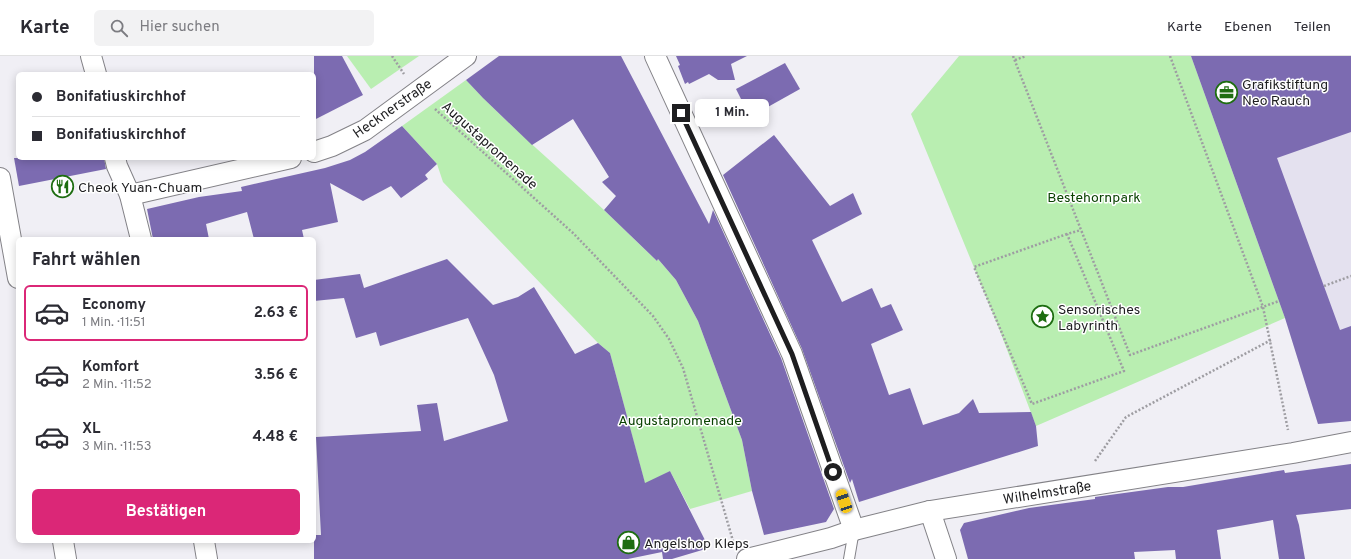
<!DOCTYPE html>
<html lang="de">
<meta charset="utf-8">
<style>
:root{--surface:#fff;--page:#f2f2f3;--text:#2b2b33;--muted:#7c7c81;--line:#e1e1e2;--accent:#db2777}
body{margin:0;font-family:Overpass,sans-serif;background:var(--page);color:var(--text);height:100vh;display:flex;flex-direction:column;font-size:15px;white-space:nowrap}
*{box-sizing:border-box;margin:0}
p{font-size:13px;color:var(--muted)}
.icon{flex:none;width:22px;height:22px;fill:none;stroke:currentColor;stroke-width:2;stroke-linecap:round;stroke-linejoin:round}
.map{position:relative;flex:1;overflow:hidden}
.details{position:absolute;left:16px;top:181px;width:300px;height:306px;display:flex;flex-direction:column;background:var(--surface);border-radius:6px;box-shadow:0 2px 10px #0003}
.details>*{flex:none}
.guide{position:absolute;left:16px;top:16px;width:300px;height:88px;border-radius:6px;box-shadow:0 2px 10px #0003;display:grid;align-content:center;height:88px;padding:0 16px;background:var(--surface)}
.end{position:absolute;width:18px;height:18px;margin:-9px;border:5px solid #1e1e20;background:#fff;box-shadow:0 0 0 2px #fff}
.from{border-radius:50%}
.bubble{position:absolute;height:28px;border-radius:6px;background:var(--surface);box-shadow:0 2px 10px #0003;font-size:13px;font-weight:700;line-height:28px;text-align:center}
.car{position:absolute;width:12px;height:24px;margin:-12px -6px;border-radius:5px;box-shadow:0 0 3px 1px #0007;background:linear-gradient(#f5c518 24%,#345 0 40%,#f5c518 0 76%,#345 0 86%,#f5c518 0)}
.guide b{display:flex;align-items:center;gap:14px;height:38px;font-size:15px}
.guide b+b{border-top:1px solid var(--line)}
.guide i{width:10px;height:10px;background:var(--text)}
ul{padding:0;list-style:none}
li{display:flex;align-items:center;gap:12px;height:56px;margin:0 8px 6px;padding:0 8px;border:2px solid transparent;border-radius:6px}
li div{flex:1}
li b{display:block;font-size:15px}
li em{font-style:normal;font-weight:700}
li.selected{border-color:var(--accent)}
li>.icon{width:36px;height:36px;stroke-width:1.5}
h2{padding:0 16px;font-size:18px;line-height:48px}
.cta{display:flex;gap:8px;margin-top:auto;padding:8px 16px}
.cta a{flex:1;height:46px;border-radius:6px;background:var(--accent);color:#fff;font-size:16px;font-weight:700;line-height:46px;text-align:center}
header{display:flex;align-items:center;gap:24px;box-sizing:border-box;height:56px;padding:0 20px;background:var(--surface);border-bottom:1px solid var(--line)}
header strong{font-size:19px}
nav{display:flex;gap:22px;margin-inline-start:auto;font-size:14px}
.search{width:280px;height:36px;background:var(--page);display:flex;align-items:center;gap:10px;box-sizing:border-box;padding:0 14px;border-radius:6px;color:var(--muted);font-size:15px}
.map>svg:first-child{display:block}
.built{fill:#e4e1ef}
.green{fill:#b9eeb1}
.building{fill:#7c6bb1}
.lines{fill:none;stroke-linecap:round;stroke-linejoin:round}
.lane-casing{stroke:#838287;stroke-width:12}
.street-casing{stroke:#838287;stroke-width:22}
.path{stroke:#9e9da2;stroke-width:2.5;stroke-dasharray:2 2;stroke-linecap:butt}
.lane{stroke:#fff;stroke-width:10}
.street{stroke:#fff;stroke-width:20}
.route{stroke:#1e1e20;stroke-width:5}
.labels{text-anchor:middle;stroke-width:3;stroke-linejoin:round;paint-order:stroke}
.poi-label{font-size:14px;fill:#1e1e20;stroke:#fff;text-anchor:start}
.street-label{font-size:14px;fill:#1e1e20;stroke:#fff}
.park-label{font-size:14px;fill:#0a4302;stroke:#fff}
</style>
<header>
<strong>Karte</strong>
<div class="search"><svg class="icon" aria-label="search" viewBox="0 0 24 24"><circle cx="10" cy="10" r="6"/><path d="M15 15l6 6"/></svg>Hier suchen</div>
<nav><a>Karte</a><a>Ebenen</a><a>Teilen</a></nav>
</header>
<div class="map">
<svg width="1351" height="503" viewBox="0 0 1351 503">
<rect width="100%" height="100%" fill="#f0eff5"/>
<path class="built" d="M1191 0H1351V365L1318 368 1285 262Z"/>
<g class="green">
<path d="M347 0H419L371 33Z"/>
<path d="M959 0H1191L1285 262 1036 370 998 270 911 58Z"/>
<path d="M466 24C509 70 558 111 604 154 622 171 639 188 657 205L658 203 676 224 698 265 742 384 752 435 690 453 670 415 645 428 610 297 598 287 443 126 437 108 402 70Z"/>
</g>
<g class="building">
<path d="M314 0H342L363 39 314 64Z"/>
<path d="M499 0H621L709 168 713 154 781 302 834 453 826 466 764 479 752 435 742 384 698 265 676 224 658 203 657 205 604 154 616 140 602 126 609 121 573 63 532 89 483 42 466 24Z"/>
<path d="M676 0H747L731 8 735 24H718L709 18 689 28 688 26 685 28 678 10 680 9Z"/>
<path d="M1191 0H1351V76L1277 102 1340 274 1351 270V365L1318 368 1285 262Z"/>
<path d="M785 7 800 33 750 61 736 33Z"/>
<path d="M402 70 437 108 425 119 428 123 401 142 391 130 363 145 330 127 338 166 302 174 304 183H254L247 156 206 168 209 183H153L147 153 199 141 242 135 241 131 325 112 350 104 365 96Z"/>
<path d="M774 79 830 150 853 137 862 158 812 184 842 246 872 232 881 252 891 248 903 274 871 288 889 339 910 332 923 369 959 357 973 343 979 357 1031 356 1036 370 1038 390 859 446 852 423 850 427 802 293 723 119Z"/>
<path d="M14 102H104L106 113 19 130Z"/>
<path d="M447 203 493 249 518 241 534 231 575 298 598 287 610 297 645 427 670 415 709 492 672 503H663L662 496 628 503H314V479H321L316 381 421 375 417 349 437 347 444 385 508 365 494 319 468 262 380 290 376 276 356 282 344 242 314 245V224L360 218 364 232Z"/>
<path d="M1351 408V453L1296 459 1299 469 1305 503H1279L1273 464 1217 474 1221 503H1176L1175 494 1134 496 1135 503H968L960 474 964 467 1029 452 1095 443V441L1168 431H1183L1284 414 1285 417Z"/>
</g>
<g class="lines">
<defs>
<path id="lane" d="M849 503 854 474"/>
<g id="street">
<path d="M91 0 96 18"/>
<path d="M655 0 792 298 854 474"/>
<path d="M314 96 332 90 365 74 466 0"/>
<path d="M115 102 117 110 130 139 141 183"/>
<path d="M0 122 18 222"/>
<path d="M130 139 291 102"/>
<path d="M930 455 946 503"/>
<path d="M63 485 66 503"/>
<path d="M204 485 207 503"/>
<path d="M747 503 831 482 854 474 930 455 1293 397 1351 386"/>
</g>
</defs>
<use href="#lane" class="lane-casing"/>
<use href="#street" class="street-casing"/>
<g class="path">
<path d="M392 0 404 18"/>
<path d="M1013 0 1130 299 1279 245"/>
<path d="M1170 0 1263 251 1288 374"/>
<path d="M1015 4 1026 0"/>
<path d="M435 53 573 177 653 260 669 283 683 312 733 485"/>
<path d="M1067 178 974 211 1032 348 1124 315 1067 178 1081 174"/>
<path d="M1324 230 1351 220"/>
<path d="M1095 405 1126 361 1271 284"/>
</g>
<use href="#lane" class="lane"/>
<use href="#street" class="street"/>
</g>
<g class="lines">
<path class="route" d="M681 57 792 298 833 416"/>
</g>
<defs>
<symbol id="office-ring" viewBox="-11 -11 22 22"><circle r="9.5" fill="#fff" stroke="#1e6d11" stroke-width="1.5"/><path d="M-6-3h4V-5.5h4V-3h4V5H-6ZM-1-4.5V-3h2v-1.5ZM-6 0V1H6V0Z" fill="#1e6d11"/></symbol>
<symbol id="restaurant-ring" viewBox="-11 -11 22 22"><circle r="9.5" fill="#fff" stroke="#1e6d11" stroke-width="1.5"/><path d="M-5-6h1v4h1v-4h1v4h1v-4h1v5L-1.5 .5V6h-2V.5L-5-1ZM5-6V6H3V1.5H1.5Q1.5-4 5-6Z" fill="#1e6d11"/></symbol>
<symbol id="sight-ring" viewBox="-11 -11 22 22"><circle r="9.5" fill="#fff" stroke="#1e6d11" stroke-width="1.5"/><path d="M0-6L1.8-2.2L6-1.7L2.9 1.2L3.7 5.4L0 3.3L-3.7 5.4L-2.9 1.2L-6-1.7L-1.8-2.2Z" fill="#1e6d11"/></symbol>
<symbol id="shop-ring" viewBox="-11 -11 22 22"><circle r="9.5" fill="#fff" stroke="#1e6d11" stroke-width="1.5"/><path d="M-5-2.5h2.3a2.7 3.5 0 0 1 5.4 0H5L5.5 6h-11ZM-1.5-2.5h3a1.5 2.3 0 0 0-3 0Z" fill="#1e6d11"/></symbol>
</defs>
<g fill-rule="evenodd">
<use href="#office-ring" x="1214" y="24" width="25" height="25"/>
<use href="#restaurant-ring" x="50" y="118" width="25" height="25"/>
<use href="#sight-ring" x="1030" y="248" width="25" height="25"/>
<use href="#shop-ring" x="616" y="474" width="25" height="25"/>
</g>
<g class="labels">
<g class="poi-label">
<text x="1242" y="33">Grafikstiftung<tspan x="1242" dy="16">Neo Rauch</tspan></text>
<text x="78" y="136">Cheok Yuan-Chuam</text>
<text x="1058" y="258">Sensorisches<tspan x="1058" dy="16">Labyrinth</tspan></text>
<text x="644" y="492">Angelshop Kleps</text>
</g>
<g class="street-label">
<text transform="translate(392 52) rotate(-35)" y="5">Hecknerstraße</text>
<text transform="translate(490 89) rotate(42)" y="5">Augustapromenade</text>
<text transform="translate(1047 436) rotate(-9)" y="5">Wilhelmstraße</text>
</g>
<g class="park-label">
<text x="1094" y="146">Bestehornpark</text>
<text x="680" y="369">Augustapromenade</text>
</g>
</g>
</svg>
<i class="end from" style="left:833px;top:416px"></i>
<i class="end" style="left:681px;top:57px"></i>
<div class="bubble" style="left:695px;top:43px;width:74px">1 Min.</div>
<i class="car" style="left:844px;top:445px;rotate:341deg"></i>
<div class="guide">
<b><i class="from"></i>Bonifatiuskirchhof</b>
<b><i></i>Bonifatiuskirchhof</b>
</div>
<section class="details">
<h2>Fahrt wählen</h2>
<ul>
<li class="selected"><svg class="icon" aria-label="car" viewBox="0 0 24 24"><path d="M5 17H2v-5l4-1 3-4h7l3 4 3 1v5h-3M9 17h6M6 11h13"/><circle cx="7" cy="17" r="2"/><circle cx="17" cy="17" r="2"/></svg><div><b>Economy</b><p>1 Min. · 11:51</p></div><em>2.63 €</em></li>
<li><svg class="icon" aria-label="car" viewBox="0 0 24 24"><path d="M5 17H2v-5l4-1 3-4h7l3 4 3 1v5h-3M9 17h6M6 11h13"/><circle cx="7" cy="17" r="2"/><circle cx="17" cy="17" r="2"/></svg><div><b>Komfort</b><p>2 Min. · 11:52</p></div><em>3.56 €</em></li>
<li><svg class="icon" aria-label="car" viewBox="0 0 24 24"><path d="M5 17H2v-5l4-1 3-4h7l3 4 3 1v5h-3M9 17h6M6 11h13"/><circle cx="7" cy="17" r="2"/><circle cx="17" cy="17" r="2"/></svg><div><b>XL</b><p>3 Min. · 11:53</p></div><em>4.48 €</em></li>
</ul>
<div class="cta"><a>Bestätigen</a></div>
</section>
</div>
